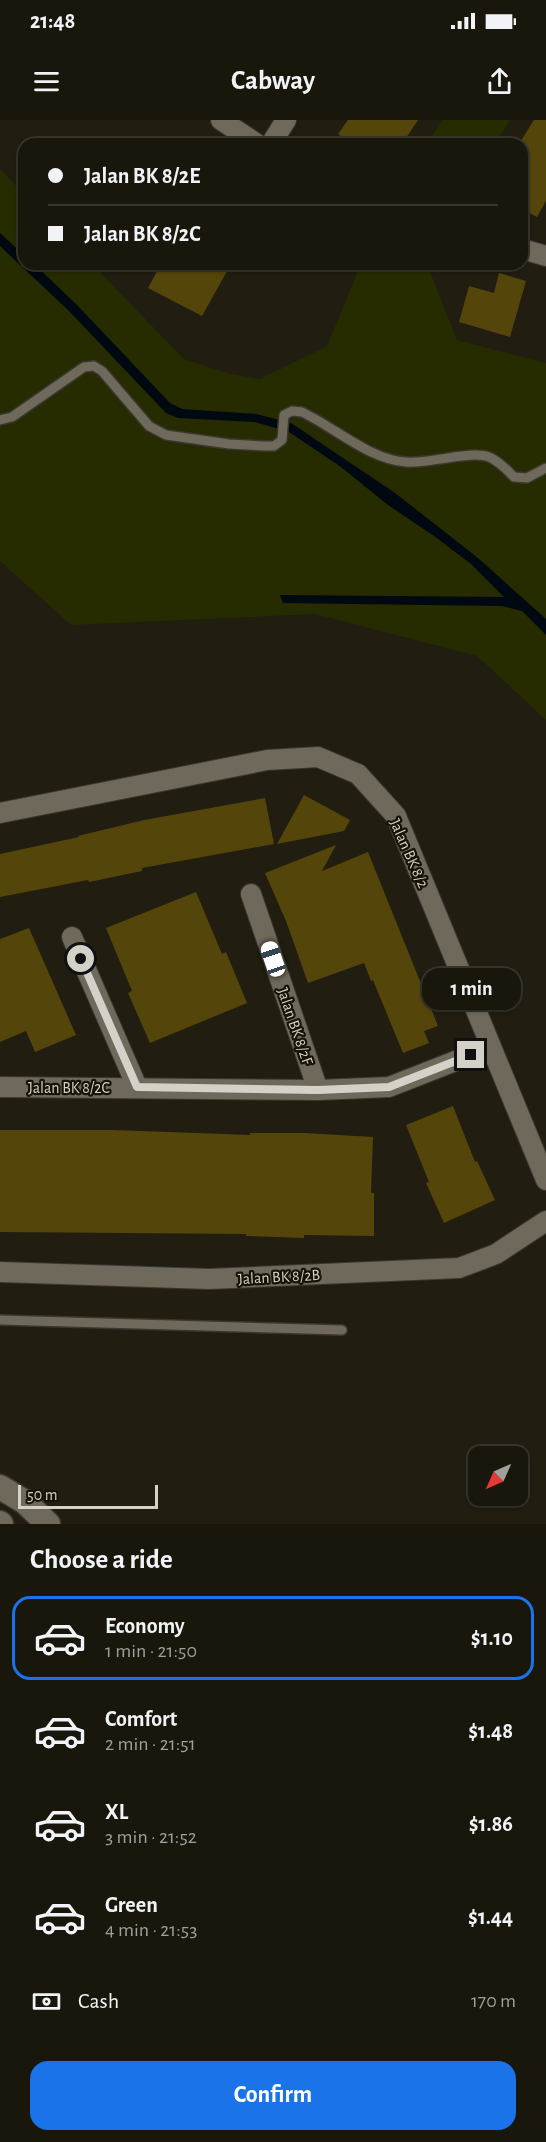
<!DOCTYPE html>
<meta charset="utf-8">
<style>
:root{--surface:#19160c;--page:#26231a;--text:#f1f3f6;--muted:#9f9f9d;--line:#37352d;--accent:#1a73e8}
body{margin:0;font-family:"Alegreya Sans",sans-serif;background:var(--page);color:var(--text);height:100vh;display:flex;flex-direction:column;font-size:22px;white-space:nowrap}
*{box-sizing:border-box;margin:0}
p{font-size:20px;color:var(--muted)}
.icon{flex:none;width:33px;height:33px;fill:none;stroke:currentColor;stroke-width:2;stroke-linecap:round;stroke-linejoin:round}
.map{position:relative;height:1404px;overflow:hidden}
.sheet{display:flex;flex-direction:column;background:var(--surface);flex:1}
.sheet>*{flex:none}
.hud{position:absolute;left:18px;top:18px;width:510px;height:132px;border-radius:18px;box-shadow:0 2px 4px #0004,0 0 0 2px var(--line);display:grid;align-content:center;height:132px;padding:0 30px;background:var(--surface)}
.needle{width:39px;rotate:225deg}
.controls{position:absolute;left:468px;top:1326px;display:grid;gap:12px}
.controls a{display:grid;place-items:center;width:60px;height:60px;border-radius:12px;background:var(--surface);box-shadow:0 2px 4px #0004,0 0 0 2px var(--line);font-size:30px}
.scale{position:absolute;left:18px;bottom:15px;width:140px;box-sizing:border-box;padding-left:6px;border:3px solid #d4d1c9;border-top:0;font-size:16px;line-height:21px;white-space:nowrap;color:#d4d1c9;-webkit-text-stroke:4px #171407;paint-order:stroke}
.end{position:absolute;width:27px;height:27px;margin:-14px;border:8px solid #d4d1c9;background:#111;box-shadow:0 0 0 3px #111}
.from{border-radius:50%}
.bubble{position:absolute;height:42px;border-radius:18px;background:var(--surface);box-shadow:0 2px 4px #0004,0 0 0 2px var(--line);font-size:20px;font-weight:600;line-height:42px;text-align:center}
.car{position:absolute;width:18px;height:36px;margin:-18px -9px;border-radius:8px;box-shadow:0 0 4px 2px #0007;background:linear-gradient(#fff 24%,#345 0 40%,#fff 0 76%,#345 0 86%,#fff 0)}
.hud b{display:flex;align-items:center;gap:21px;height:57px;font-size:22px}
.hud b+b{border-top:2px solid var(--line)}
.hud i{width:15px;height:15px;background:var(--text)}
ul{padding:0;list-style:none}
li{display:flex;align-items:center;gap:18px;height:84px;margin:0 12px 9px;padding:0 18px;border:3px solid transparent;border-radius:18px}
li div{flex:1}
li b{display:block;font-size:22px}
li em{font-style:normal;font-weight:600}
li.on{border-color:var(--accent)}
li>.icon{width:54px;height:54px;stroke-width:1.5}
h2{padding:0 30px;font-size:27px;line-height:72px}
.pay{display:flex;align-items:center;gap:15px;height:66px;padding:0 30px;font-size:22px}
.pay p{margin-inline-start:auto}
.primary-button{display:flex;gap:12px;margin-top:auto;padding:12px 30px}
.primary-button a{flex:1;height:69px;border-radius:18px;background:var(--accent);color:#fff;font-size:24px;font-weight:600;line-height:69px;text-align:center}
.status{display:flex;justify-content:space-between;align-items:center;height:42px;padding:0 30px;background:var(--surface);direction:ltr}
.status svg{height:16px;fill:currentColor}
header{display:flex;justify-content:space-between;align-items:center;height:78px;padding:0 30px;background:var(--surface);font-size:27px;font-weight:600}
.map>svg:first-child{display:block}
.green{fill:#272b00}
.water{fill:#000811}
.building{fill:#54450a}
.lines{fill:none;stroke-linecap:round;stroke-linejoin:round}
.service-casing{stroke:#3a3731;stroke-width:12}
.minor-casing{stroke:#3a3731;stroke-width:22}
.tertiary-casing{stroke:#3a3731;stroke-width:27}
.service{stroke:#6e695a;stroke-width:9}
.minor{stroke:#6e695a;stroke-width:20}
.tertiary{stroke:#6e695a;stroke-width:24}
.route{stroke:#d4d1c9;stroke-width:8}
.labels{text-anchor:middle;stroke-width:4.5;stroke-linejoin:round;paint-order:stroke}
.street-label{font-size:16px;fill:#d4d1c9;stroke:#171407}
</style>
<div class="status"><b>21:48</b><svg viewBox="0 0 49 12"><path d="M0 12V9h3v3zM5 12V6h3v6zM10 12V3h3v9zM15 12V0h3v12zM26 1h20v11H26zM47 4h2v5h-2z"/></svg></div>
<header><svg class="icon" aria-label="menu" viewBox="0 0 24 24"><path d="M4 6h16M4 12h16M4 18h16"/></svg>Cabway<svg class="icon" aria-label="share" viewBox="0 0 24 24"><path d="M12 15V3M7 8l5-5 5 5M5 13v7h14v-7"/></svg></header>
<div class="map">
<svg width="546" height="1404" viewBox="0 0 546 1404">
<rect width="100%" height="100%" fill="#211d10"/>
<g class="green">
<path d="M442 0H510L495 24H427Z"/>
<path d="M0 49 24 74V144H92L184 239 230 254 260 259 327 226 361 144H427L457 220 546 243V600L477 536 315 494 71 505 0 441Z"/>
</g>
<path class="water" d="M0 113 24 135V144H34L77 185 170 283 182 289 256 294 291 303 395 373 478 438 546 499V515L522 491 502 486 283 483 280 475 504 477 471 444 434 416 388 385 341 347 289 312 255 302 178 298 166 293 69 191 0 126Z"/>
<g class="building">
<path d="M348 0H418L402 24H352L338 14Z"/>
<path d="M534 0H546V81L537 97 522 89V19Z"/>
<path d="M161 144H231L202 196 148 168Z"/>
<path d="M499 153 526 161 510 217 459 202 469 166 494 173Z"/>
<path d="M304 675 350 700 344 711 277 724Z"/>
<path d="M265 678 274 724 142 748V751L89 762 88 760 0 777V734L79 717 78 716 144 700Z"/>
<path d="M336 725 322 751 368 732 438 906 424 911 429 923 403 933 373 860 371 861 364 843 308 863 286 801 265 753Z"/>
<path d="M196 772 222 834 226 832 247 883 150 923 128 873 132 871 106 808Z"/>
<path d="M29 808 76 915 35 932 26 911 0 922V819Z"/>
<path d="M453 986 475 1042 477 1041 495 1080 444 1103 426 1063 429 1062 406 1005Z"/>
<path d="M0 1010H114L250 1015V1013H305L373 1017 371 1073H374V1116L304 1115V1118L246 1116V1114L0 1112Z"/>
</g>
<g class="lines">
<defs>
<g id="service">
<path d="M0 300 12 297 84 247 94 246 102 251 149 306 166 315 229 324 264 326H274L282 320 284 295 292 291 302 292C334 307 370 340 406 342 430 344 471 330 489 337 499 341 507 350 514 357L527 358 546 348"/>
<path d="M0 1200 342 1210"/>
</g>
<g id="minor">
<path d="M221 0 257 24"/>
<path d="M271 24 286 0"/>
<path d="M522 129 546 136"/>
<path d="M0 693 267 640 318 637 358 654 396 696 546 1060"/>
<path d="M251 774 318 970"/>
<path d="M72 817 137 967"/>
<path d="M0 967 318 970 389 967 491 927"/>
<path d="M0 1152 209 1159 459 1148 496 1134 546 1101"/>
</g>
<g id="tertiary">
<path d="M0 1367 25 1382 48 1404"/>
<path d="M0 1403 1 1404"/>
</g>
</defs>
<use href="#service" class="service-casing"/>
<use href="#minor" class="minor-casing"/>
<use href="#tertiary" class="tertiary-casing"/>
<use href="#service" class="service"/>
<use href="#minor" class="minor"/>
<use href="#tertiary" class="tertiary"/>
</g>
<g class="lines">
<path class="route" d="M81 839 137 967 318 970 389 967 471 935"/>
</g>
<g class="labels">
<g class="street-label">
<text transform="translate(410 733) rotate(66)" y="6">Jalan BK 8/2</text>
<text transform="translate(296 906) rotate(71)" y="6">Jalan BK 8/2F</text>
<text x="69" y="973">Jalan BK 8/2C</text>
<text transform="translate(279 1156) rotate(-3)" y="6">Jalan BK 8/2B</text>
</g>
</g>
</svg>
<div class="controls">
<a><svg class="needle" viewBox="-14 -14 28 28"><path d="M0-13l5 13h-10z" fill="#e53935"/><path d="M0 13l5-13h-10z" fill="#9f9f9d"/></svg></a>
</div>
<div class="scale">50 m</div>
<i class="end from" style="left:81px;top:839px"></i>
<i class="end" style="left:471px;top:935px"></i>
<div class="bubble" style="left:422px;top:848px;width:99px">1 min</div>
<i class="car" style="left:273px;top:839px;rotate:341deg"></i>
<div class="hud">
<b><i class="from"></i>Jalan BK 8/2E</b>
<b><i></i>Jalan BK 8/2C</b>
</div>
</div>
<section class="sheet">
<h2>Choose a ride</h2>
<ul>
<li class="on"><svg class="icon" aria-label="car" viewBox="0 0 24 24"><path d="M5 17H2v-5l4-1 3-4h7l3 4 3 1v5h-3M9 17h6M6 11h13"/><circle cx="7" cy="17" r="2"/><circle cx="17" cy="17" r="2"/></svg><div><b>Economy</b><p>1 min · 21:50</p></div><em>$1.10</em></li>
<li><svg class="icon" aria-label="car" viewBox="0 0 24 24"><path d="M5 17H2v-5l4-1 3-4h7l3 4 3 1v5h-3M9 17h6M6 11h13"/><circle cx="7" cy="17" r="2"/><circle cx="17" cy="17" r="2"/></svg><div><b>Comfort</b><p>2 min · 21:51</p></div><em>$1.48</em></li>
<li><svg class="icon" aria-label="car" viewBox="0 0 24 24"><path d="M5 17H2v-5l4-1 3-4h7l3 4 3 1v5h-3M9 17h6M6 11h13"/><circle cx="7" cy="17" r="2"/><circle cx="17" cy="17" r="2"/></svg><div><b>XL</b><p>3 min · 21:52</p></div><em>$1.86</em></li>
<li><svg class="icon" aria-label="car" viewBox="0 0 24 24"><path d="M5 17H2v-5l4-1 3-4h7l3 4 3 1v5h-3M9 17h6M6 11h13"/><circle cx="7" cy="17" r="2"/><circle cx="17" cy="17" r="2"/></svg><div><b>Green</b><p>4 min · 21:53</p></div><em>$1.44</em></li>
</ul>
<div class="pay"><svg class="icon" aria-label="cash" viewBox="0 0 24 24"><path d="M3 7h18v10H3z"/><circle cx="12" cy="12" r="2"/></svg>Cash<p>170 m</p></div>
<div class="primary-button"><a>Confirm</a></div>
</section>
